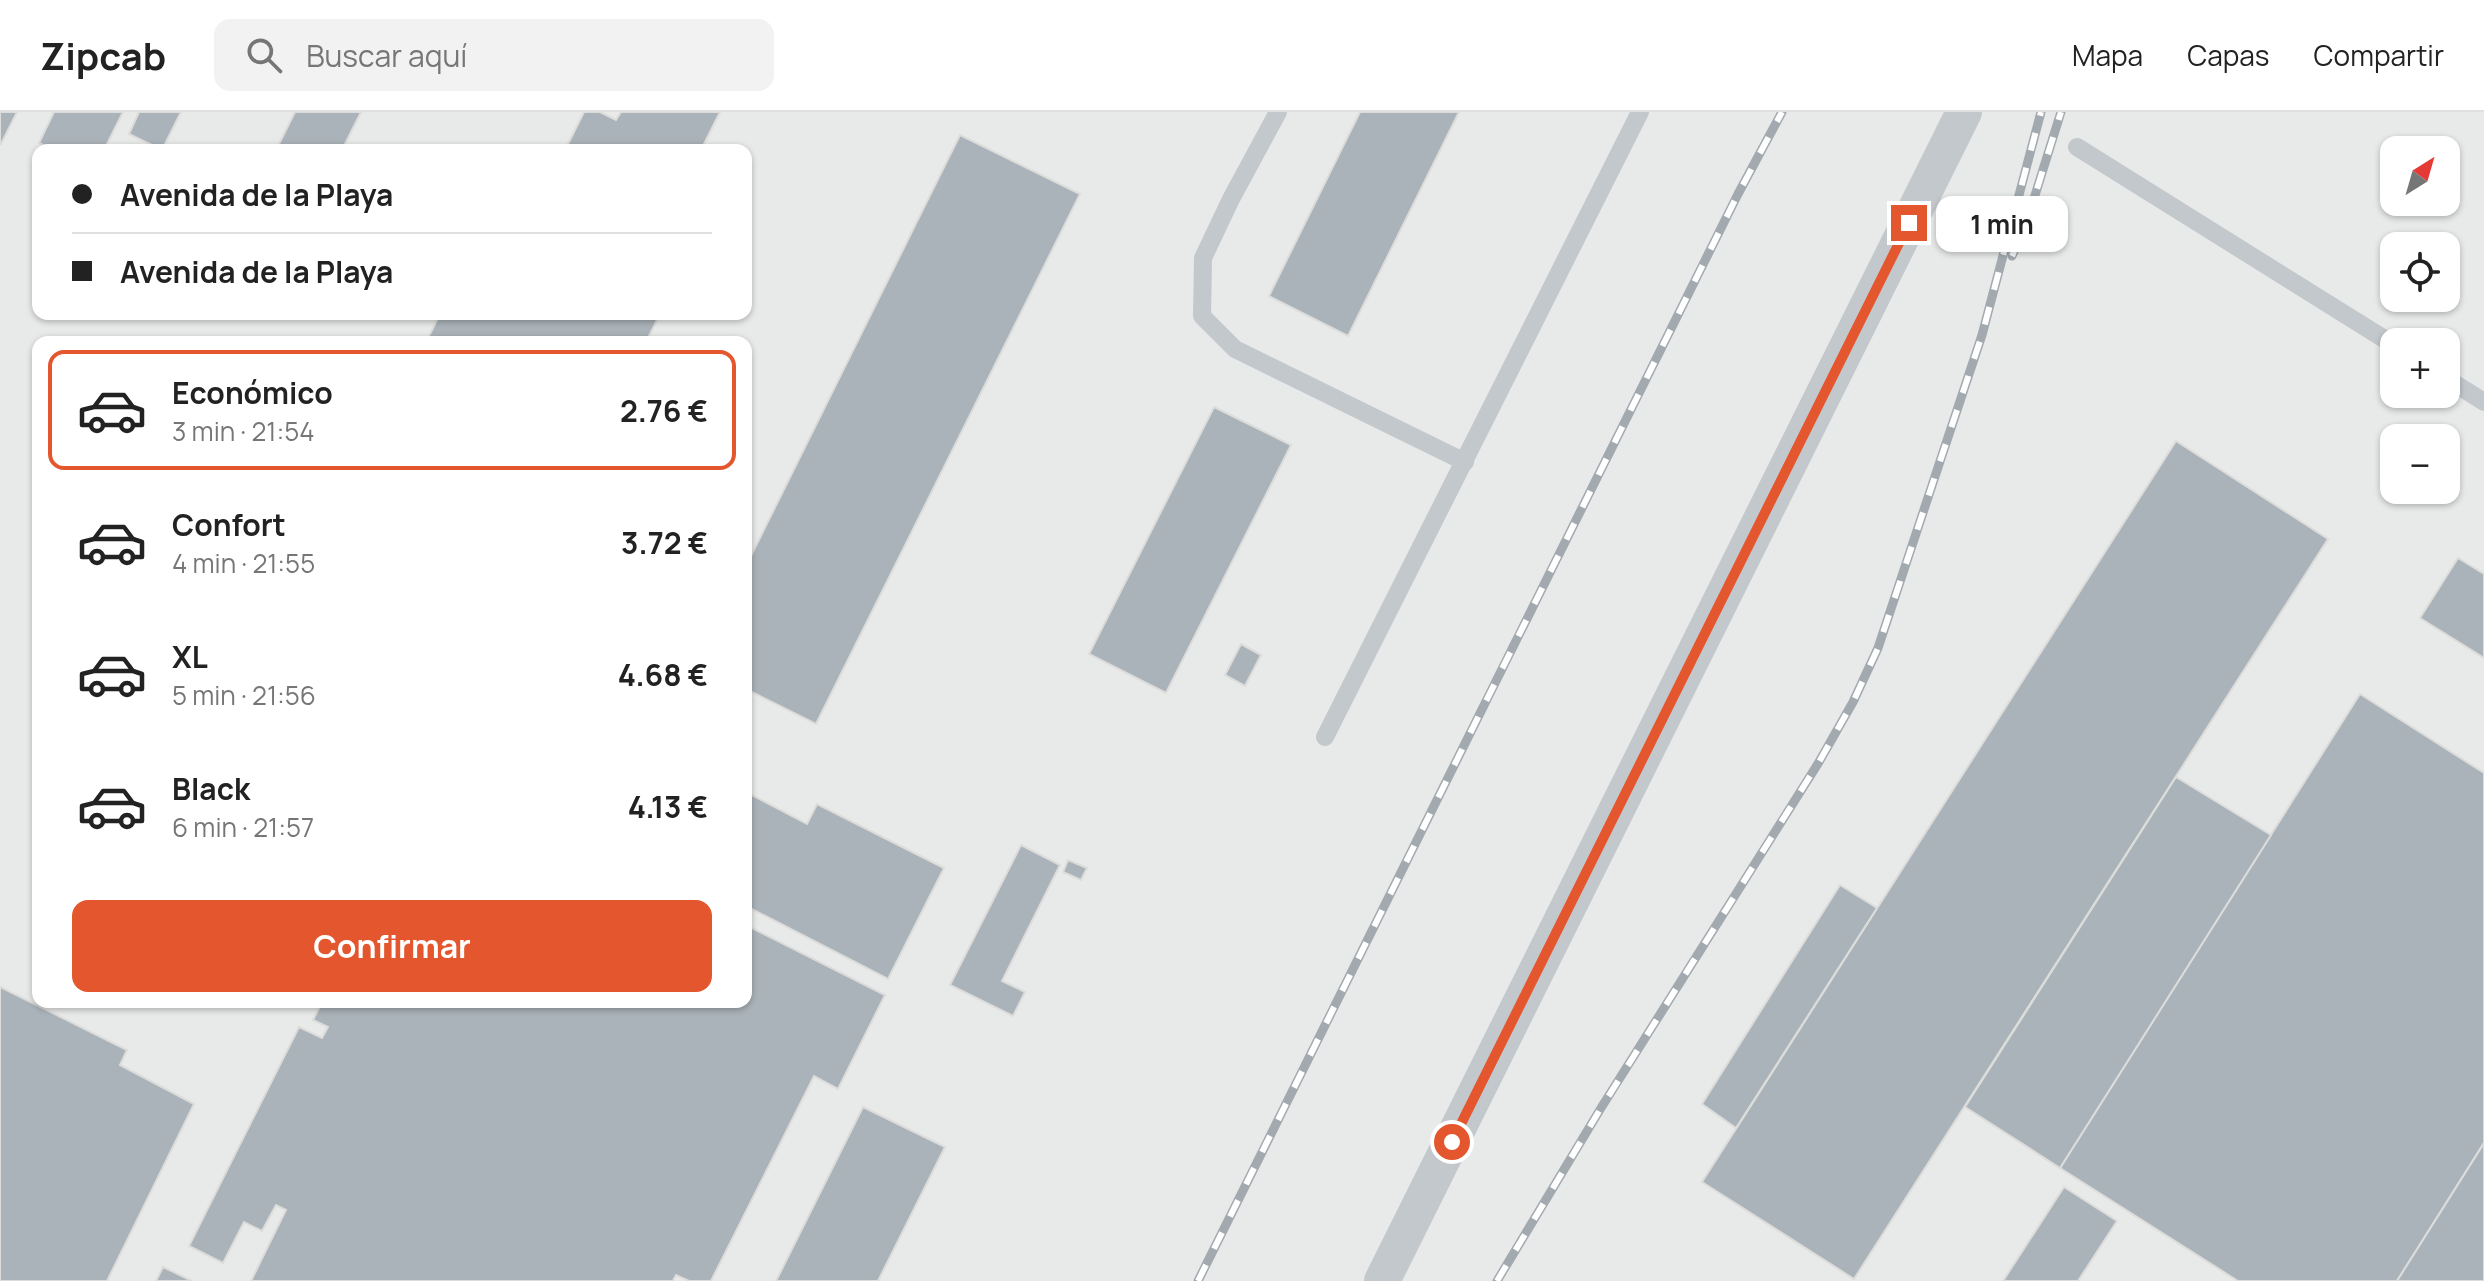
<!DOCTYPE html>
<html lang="es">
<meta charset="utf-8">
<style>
:root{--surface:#fff;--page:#f2f2f2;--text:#222;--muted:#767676;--line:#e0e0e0;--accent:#e4572e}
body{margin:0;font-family:Manrope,sans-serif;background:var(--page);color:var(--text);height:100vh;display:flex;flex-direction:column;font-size:30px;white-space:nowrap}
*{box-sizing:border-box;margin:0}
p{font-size:26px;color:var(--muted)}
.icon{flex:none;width:44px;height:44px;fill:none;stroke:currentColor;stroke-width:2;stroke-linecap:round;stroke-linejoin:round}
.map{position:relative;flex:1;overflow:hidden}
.panel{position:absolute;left:32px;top:224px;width:720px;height:672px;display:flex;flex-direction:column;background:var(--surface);border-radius:16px;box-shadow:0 2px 6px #0004}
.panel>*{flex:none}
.top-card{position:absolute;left:32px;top:32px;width:720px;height:176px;border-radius:16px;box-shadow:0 2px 6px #0004;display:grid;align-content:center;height:176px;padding:0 40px;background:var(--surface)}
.needle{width:52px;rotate:37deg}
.buttons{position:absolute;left:2380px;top:24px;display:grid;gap:16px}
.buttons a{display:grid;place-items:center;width:80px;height:80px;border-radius:16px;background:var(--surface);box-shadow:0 2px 6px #0004;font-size:40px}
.end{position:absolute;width:36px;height:36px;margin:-18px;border:10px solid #e4572e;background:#fff;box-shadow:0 0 0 4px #fff}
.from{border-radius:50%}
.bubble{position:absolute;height:56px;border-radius:16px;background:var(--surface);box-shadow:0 2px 6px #0004;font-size:26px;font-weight:700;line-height:56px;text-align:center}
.top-card b{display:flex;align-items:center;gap:28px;height:76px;font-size:30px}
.top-card b+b{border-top:2px solid var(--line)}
.top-card i{width:20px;height:20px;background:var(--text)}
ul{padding:14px 0 0;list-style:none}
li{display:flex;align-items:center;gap:24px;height:120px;margin:0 16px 12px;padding:0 24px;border:4px solid transparent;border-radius:16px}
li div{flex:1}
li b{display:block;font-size:30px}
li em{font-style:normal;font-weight:700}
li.on{border-color:var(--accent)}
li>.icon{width:72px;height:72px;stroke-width:1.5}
.cta{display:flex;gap:16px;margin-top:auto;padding:16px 40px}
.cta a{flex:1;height:92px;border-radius:16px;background:var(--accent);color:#fff;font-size:32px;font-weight:700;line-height:92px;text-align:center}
header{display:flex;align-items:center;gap:48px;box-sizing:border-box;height:112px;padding:0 40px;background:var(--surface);border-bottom:2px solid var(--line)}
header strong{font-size:38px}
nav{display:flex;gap:44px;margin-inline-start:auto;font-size:28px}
.search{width:560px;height:72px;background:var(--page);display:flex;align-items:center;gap:20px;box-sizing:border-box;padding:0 28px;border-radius:16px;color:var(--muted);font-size:30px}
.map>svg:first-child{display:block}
.built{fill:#e8e9e9;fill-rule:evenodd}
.building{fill:#aab3b9;stroke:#dcdcda;stroke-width:2}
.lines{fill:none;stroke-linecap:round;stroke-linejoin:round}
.lane{stroke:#c3c8cc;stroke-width:18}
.street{stroke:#c3c8cc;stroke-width:36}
.rail-casing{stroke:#a2aab0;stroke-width:9}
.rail{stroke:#fff;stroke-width:6;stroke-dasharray:18;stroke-linecap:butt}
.route{stroke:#e4572e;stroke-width:10}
</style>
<header>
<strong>Zipcab</strong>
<div class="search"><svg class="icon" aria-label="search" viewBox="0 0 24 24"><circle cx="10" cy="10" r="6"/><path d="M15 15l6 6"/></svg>Buscar aquí</div>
<nav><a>Mapa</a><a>Capas</a><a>Compartir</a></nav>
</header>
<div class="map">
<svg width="2484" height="1169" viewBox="0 0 2484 1169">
<rect width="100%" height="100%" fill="#fafaf8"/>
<path class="built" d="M0 0H2484V1169H0ZM38 38H746V202H38ZM2394 38H2446V90H2394ZM2394 134H2446V186H2394ZM38 230H746V890H38ZM2394 230H2446V282H2394ZM2394 326H2446V378H2394Z"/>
<g class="building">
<path d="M0 0H17L1 32 0 31Z"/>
<path d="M54 0H123L104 38H53L39 31Z"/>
<path d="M139 0H181L162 38 129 22Z"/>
<path d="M295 0H361L342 38H276Z"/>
<path d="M584 0H600L616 8 621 0H720L701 38H565Z"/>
<path d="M1360 0H1459L1348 224 1269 184Z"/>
<path d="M960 23 1080 82 816 612 746 577V454Z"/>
<path d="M440 202H660L646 230H426Z"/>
<path d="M1214 295 1291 333 1166 581 1089 542Z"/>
<path d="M2176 329 2328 427 1854 1167 1702 1070Z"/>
<path d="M2458 446 2484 462V546L2420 506Z"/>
<path d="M1241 532 1261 543 1245 574 1225 563Z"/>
<path d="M2360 582 2484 661V1031L2397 1169H2238L2060 1056Z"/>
<path d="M2176 665 2271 723 2060 1056 1965 995Z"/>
<path d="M746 680 807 712 817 692 944 756 888 867 746 794Z"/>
<path d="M1021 733 1060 753 1002 869 1025 880 1013 904 950 873Z"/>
<path d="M1068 748 1087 756 1081 768 1063 760Z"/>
<path d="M1840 773 1877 796 1736 1016 1702 992Z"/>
<path d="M746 813 885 883 838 977 814 964 711 1169H689L676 1163 673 1169H251L286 1098 276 1093 262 1119 244 1110 223 1151 189 1134 299 915 322 926 328 915 313 908 322 890H746Z"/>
<path d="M0 875 127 938 120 953 194 992 107 1169H0Z"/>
<path d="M863 995 945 1035 878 1169H776Z"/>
<path d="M2484 1031V1169H2397Z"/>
<path d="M2064 1075 2117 1109 2078 1169H2003Z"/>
<path d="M163 1155 192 1169H156Z"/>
</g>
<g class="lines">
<g class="lane">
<path d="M1278 0 1231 87 1203 146 1202 204 1235 237 1465 350"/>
<path d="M2077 35 2394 233"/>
<path d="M2446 266 2484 290"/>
<path d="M1325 625 1640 0"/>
</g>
<path class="street" d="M1382 1169 1964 0"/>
<defs>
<g id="rail">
<path d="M2012 144 2027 109 2061 0"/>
<path d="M1198 1169 1738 82 1782 0"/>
<path d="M1497 1169 1601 996 1819 650 1853 590 1878 536 1982 223 2041 0"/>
</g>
</defs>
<use href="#rail" class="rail-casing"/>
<use href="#rail" class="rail"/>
</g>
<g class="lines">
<path class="route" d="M1452 1030 1909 111"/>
</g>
</svg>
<div class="buttons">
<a><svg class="needle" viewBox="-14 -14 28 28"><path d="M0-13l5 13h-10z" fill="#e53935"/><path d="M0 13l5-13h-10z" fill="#767676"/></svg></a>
<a><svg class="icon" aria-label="locate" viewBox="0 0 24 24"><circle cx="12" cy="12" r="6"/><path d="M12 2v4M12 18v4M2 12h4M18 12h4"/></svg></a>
<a>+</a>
<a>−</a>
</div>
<i class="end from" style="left:1452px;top:1030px"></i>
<i class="end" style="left:1909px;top:111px"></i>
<div class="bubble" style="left:1936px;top:84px;width:132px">1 min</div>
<div class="top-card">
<b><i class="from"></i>Avenida de la Playa</b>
<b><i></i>Avenida de la Playa</b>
</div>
<section class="panel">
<ul>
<li class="on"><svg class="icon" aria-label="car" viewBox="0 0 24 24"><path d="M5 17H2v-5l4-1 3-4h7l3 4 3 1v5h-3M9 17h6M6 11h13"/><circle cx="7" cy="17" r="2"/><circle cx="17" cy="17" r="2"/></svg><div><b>Económico</b><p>3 min · 21:54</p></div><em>2.76 €</em></li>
<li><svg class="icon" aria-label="car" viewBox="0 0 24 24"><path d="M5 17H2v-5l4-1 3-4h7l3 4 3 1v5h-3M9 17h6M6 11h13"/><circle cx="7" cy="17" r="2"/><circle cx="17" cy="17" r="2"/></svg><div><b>Confort</b><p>4 min · 21:55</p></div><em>3.72 €</em></li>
<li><svg class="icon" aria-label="car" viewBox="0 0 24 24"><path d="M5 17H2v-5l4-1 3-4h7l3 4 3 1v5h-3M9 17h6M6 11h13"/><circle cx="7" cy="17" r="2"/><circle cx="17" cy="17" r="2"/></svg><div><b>XL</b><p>5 min · 21:56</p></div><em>4.68 €</em></li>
<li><svg class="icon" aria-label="car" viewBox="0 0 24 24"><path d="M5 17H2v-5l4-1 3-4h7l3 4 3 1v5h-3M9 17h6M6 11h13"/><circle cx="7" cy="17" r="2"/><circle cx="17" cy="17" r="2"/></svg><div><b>Black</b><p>6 min · 21:57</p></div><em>4.13 €</em></li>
</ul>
<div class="cta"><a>Confirmar</a></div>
</section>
</div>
